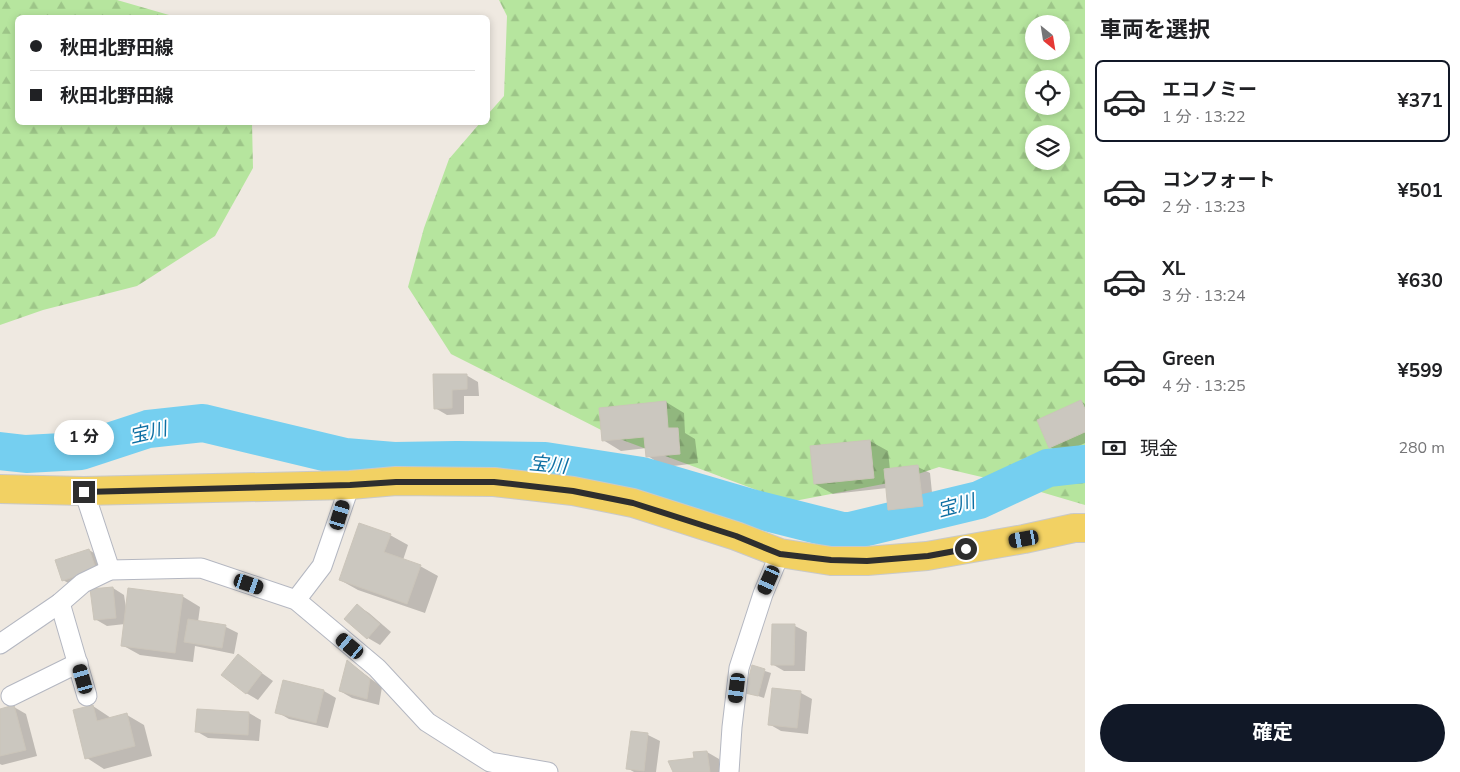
<!DOCTYPE html>
<html lang="ja">
<meta charset="utf-8">
<style>
:root{--surface:#fff;--page:#f2f2f2;--text:#202124;--muted:#757577;--line:#e0e0e0;--accent:#111827}
body{margin:0;font-family:"Nunito Sans","Noto Sans JP",sans-serif;background:var(--page);color:var(--text);height:100vh;display:flex;flex-direction:column;font-size:19px;white-space:nowrap}
*{box-sizing:border-box;margin:0}
p{font-size:16px;color:var(--muted)}
.icon{flex:none;width:28px;height:28px;fill:none;stroke:currentColor;stroke-width:2;stroke-linecap:round;stroke-linejoin:round}
.map{position:relative;flex:1;overflow:hidden}
.details{display:flex;flex-direction:column;background:var(--surface);width:375px}
.details>*{flex:none}
.top-card{position:absolute;left:15px;top:15px;width:475px;height:110px;border-radius:8px;box-shadow:0 2px 8px #0003;display:grid;align-content:center;height:110px;padding:0 15px;background:var(--surface)}
.needle{width:32px;rotate:150deg}
.fabs{position:absolute;left:1025px;top:15px;display:grid;gap:10px}
.fabs a{display:grid;place-items:center;width:45px;height:45px;border-radius:50%;background:var(--surface);box-shadow:0 2px 8px #0003;font-size:25px}
.end{position:absolute;width:22px;height:22px;margin:-11px;border:6px solid #2e2e2e;background:#fff;box-shadow:0 0 0 2px #fff}
.from{border-radius:50%}
.bubble{position:absolute;height:35px;border-radius:18px;background:var(--surface);box-shadow:0 2px 8px #0003;font-size:16px;font-weight:700;line-height:35px;text-align:center}
.car{position:absolute;width:15px;height:30px;margin:-15px -8px;border-radius:6px;box-shadow:0 0 4px 1px #0007;background:linear-gradient(#222 24%,#8ab4d8 0 40%,#222 0 76%,#8ab4d8 0 86%,#222 0)}
.top-card b{display:flex;align-items:center;gap:18px;height:48px;font-size:19px}
.top-card b+b{border-top:1px solid var(--line)}
.top-card i{width:12px;height:12px;background:var(--text)}
ul{padding:0;list-style:none}
li{display:flex;align-items:center;gap:15px;height:82px;margin:0 10px 8px;padding:0 5px;border:2px solid transparent;border-radius:8px}
li div{flex:1}
li b{display:block;font-size:19px}
li em{font-style:normal;font-weight:700}
li.on{border-color:var(--accent)}
li>.icon{width:45px;height:45px;stroke-width:1.5}
h2{padding:0 15px;font-size:22px;line-height:60px}
.pay{display:flex;align-items:center;gap:12px;height:55px;padding:0 15px;font-size:19px}
.pay p{margin-inline-start:auto}
.action{display:flex;gap:10px;margin-top:auto;padding:10px 15px}
.action a{flex:1;height:58px;border-radius:30px;background:var(--accent);color:#fff;font-size:20px;font-weight:700;line-height:58px;text-align:center}
main{display:flex;flex:1;min-height:0}
.map>svg:first-child{display:block}
.forest{fill:url(#forest-firs);fill-rule:evenodd}
.shadow{fill:#0003}
.lines{fill:none;stroke-linecap:round;stroke-linejoin:round}
.river{stroke:#75cff0;stroke-width:38}
.building{fill:#cbc7bf;stroke:#cbc5ba}
.street-casing{stroke:#b4b7c1;stroke-width:21}
.primary-casing{stroke:#c9c9c9;stroke-width:30}
.street{stroke:#fff;stroke-width:19}
.primary{stroke:#f2d163;stroke-width:28}
.route{stroke:#2e2e2e;stroke-width:6}
.labels{text-anchor:middle;stroke-width:4;stroke-linejoin:round;paint-order:stroke}
.water-label{font-size:19px;font-style:italic;fill:#0d6fa3;stroke:#fff}
</style>
<main>
<div class="map">
<svg width="1085" height="772" viewBox="0 0 1085 772">
<defs>
<pattern id="forest-firs" width="22" height="20" patternUnits="userSpaceOnUse" patternTransform="scale(1.25)"><rect width="22" height="20" fill="#b6e59e"/><path d="M5 1l3.5 6h-7zM16 11l3.5 6h-7z" fill="#9dc588"/></pattern>
</defs>
<rect width="100%" height="100%" fill="#efe9e1"/>
<g class="forest">
<path d="M0 0H117L176 17 18 18V122L252 123 253 168 215 236 137 286 43 310 0 325Z"/>
<path d="M499 0H1085V505L1024 487 939 467 894 482 789 502 617 438 451 354 408 287 424 228 449 159 480 123 488 122V114L504 96 507 16ZM1034 24H1061V51H1034ZM1034 79H1061V106H1034ZM1034 134H1061V161H1034Z"/>
</g>
<g class="shadow">
<path d="M466 375 478 382 479 396H464V414L447 415 435 408V376Z"/>
<path d="M1081 401 1085 404V443L1062 454 1050 447Z"/>
<path d="M666 402 684 413 685 433 695 439 698 463 665 467 648 456 647 448 621 451 603 440Z"/>
<path d="M870 441 888 451 890 470 918 467 930 473 934 512 902 516 890 509 887 488 833 494 815 484Z"/>
<path d="M390 535 408 545 403 560 420 566 438 576 425 613 358 590 340 580Z"/>
<path d="M89 550 101 557 107 576 75 587 63 580Z"/>
<path d="M113 588 124 595 126 608 182 596 200 607 198 622 226 627 238 633 234 654 195 646 193 662 140 655 122 645 125 624 107 626 95 619Z"/>
<path d="M358 606 369 613 391 632 380 645 368 638Z"/>
<path d="M795 626 807 632 805 671H784L772 664Z"/>
<path d="M238 656 273 681 258 700 246 693Z"/>
<path d="M348 662 382 687 379 705 352 698 340 691Z"/>
<path d="M753 667 771 673 764 698 746 692Z"/>
<path d="M284 682 324 691 336 698 328 728 289 719 277 712Z"/>
<path d="M801 693 812 699 808 734 781 731 769 724Z"/>
<path d="M93 706 111 718 127 715 144 725 152 756 104 769 87 758Z"/>
<path d="M14 707 26 714 37 756 2 765 0 764V711Z"/>
<path d="M249 713 261 720 259 741 208 738 196 731Z"/>
<path d="M632 733 648 735 660 741 656 772H634L627 768Z"/>
<path d="M707 752 719 759 720 772H674Z"/>
</g>
<g class="lines">
<path class="river" d="M0 451 26 454 81 451 148 429 203 423 345 457 394 461 456 460 545 461 642 476 751 508 846 532 979 500 1048 468 1085 464"/>
</g>
<g class="building">
<path d="M433 374H467V389L452 390V408L434 409Z"/>
<path d="M1081 400 1085 409V432L1049 448 1037 420Z"/>
<path d="M666 401 668 428H678L680 454 646 457 644 437 602 441 599 408Z"/>
<path d="M870 440 874 478 814 484 810 446Z"/>
<path d="M918 465 923 506 888 510 884 469Z"/>
<path d="M359 523 391 534 384 552 421 565 407 604 339 580Z"/>
<path d="M89 549 96 569 62 581 55 560Z"/>
<path d="M113 587 116 618 94 620 90 589Z"/>
<path d="M128 588 183 595 175 653 121 646Z"/>
<path d="M357 604 380 624 367 639 344 619Z"/>
<path d="M188 619 226 625 222 648 184 642Z"/>
<path d="M772 624H795L794 665H771Z"/>
<path d="M238 654 262 673 246 694 221 675Z"/>
<path d="M347 660 370 679 367 699 339 691Z"/>
<path d="M752 665 765 669 758 696 745 693Z"/>
<path d="M283 680 324 690 316 723 275 713Z"/>
<path d="M772 688 801 691 797 728 768 725Z"/>
<path d="M14 705 26 750 0 756V709Z"/>
<path d="M93 705 97 721 127 713 135 746 85 759 73 710Z"/>
<path d="M197 709 249 712 248 735 195 732Z"/>
<path d="M631 731 648 733 644 771 626 769Z"/>
<path d="M707 751 710 772H673L668 761 694 758 693 752Z"/>
</g>
<g class="lines">
<defs>
<g id="street">
<path d="M84 491 110 570"/>
<path d="M296 600 322 566 350 485"/>
<path d="M60 603 87 696"/>
<path d="M0 644 60 603 83 583 110 570 201 568 296 600 377 668 427 722 490 762 548 772"/>
<path d="M11 696 78 663"/>
<path d="M729 772 732 727 739 668 763 594 780 553"/>
</g>
<path id="primary" d="M0 489 84 491 350 485 396 481 494 482 573 491 633 503 736 536 780 553 831 561H867L927 556 1024 539 1074 528H1085"/>
</defs>
<use href="#street" class="street-casing"/>
<use href="#primary" class="primary-casing"/>
<use href="#street" class="street"/>
<use href="#primary" class="primary"/>
</g>
<g class="lines">
<path class="route" d="M84 492 350 485 396 482H494L573 491 633 503 736 536 780 554 831 560 867 561 928 556 966 549"/>
</g>
<g class="labels">
<g class="water-label">
<text transform="translate(148 432) rotate(-13)" y="7">宝川</text>
<text transform="translate(548 464) rotate(5)" y="7">宝川</text>
<text transform="translate(956 505) rotate(-15)" y="7">宝川</text>
</g>
</g>
</svg>
<div class="fabs">
<a><svg class="needle" viewBox="-14 -14 28 28"><path d="M0-13l5 13h-10z" fill="#e53935"/><path d="M0 13l5-13h-10z" fill="#757577"/></svg></a>
<a><svg class="icon" aria-label="locate" viewBox="0 0 24 24"><circle cx="12" cy="12" r="6"/><path d="M12 2v4M12 18v4M2 12h4M18 12h4"/></svg></a>
<a><svg class="icon" aria-label="layers" viewBox="0 0 24 24"><path d="M12 4l9 5-9 5-9-5zM3 14l9 5 9-5"/></svg></a>
</div>
<i class="end from" style="left:966px;top:549px"></i>
<i class="end" style="left:84px;top:492px"></i>
<div class="bubble" style="left:54px;top:420px;width:60px">1 分</div>
<i class="car" style="left:340px;top:515px;rotate:17deg"></i>
<i class="car" style="left:1024px;top:539px;rotate:260deg"></i>
<i class="car" style="left:769px;top:580px;rotate:204deg"></i>
<i class="car" style="left:249px;top:584px;rotate:109deg"></i>
<i class="car" style="left:350px;top:646px;rotate:310deg"></i>
<i class="car" style="left:83px;top:679px;rotate:344deg"></i>
<i class="car" style="left:737px;top:688px;rotate:187deg"></i>
<div class="top-card">
<b><i class="from"></i>秋田北野田線</b>
<b><i></i>秋田北野田線</b>
</div>
</div>
<section class="details">
<h2>車両を選択</h2>
<ul>
<li class="on"><svg class="icon" aria-label="car" viewBox="0 0 24 24"><path d="M5 17H2v-5l4-1 3-4h7l3 4 3 1v5h-3M9 17h6M6 11h13"/><circle cx="7" cy="17" r="2"/><circle cx="17" cy="17" r="2"/></svg><div><b>エコノミー</b><p>1 分 · 13:22</p></div><em>¥371</em></li>
<li><svg class="icon" aria-label="car" viewBox="0 0 24 24"><path d="M5 17H2v-5l4-1 3-4h7l3 4 3 1v5h-3M9 17h6M6 11h13"/><circle cx="7" cy="17" r="2"/><circle cx="17" cy="17" r="2"/></svg><div><b>コンフォート</b><p>2 分 · 13:23</p></div><em>¥501</em></li>
<li><svg class="icon" aria-label="car" viewBox="0 0 24 24"><path d="M5 17H2v-5l4-1 3-4h7l3 4 3 1v5h-3M9 17h6M6 11h13"/><circle cx="7" cy="17" r="2"/><circle cx="17" cy="17" r="2"/></svg><div><b>XL</b><p>3 分 · 13:24</p></div><em>¥630</em></li>
<li><svg class="icon" aria-label="car" viewBox="0 0 24 24"><path d="M5 17H2v-5l4-1 3-4h7l3 4 3 1v5h-3M9 17h6M6 11h13"/><circle cx="7" cy="17" r="2"/><circle cx="17" cy="17" r="2"/></svg><div><b>Green</b><p>4 分 · 13:25</p></div><em>¥599</em></li>
</ul>
<div class="pay"><svg class="icon" aria-label="cash" viewBox="0 0 24 24"><path d="M3 7h18v10H3z"/><circle cx="12" cy="12" r="2"/></svg>現金<p>280 m</p></div>
<div class="action"><a>確定</a></div>
</section>
</main>
